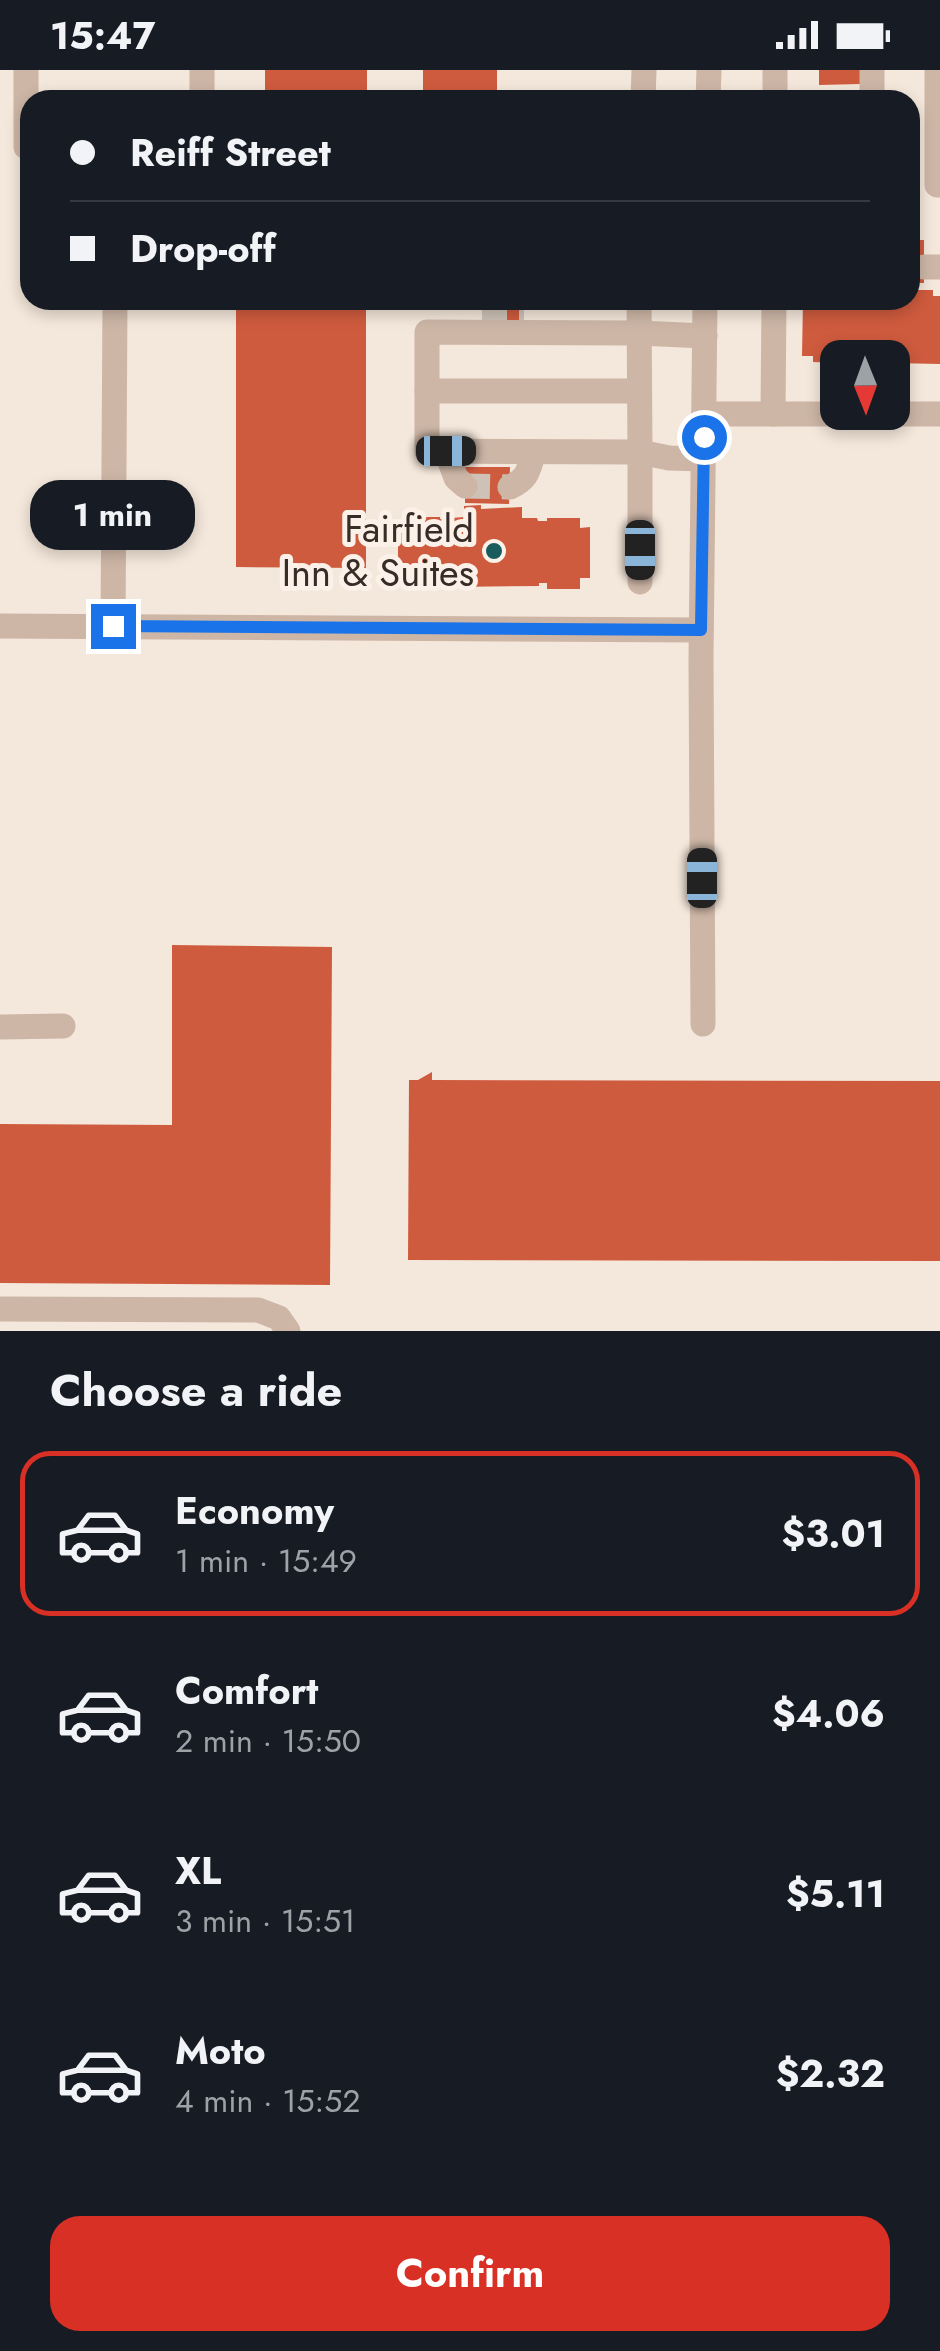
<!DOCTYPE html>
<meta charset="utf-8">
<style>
:root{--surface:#171b24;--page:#242831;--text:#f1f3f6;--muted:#9ea1a6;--line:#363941;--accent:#d93025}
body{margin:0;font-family:Jost,sans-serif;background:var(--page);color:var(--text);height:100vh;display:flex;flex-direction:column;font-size:38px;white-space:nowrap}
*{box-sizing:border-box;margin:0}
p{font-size:32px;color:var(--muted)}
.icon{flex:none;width:55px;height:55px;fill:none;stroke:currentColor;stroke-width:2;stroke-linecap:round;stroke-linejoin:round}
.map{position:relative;height:1261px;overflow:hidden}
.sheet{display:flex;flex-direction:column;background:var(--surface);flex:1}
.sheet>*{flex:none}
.guide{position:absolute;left:20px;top:20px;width:900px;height:220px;border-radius:30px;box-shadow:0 5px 15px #0003;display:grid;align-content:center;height:220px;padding:0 50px;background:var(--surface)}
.needle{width:65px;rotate:179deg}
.fabs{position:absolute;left:820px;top:270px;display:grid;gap:20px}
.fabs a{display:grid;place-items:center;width:90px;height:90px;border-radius:20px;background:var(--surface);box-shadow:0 5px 15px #0003;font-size:50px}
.end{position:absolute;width:45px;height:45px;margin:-22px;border:12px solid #1a73e8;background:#fff;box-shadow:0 0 0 5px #fff}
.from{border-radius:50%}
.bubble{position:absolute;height:70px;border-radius:30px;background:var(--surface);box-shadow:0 5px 15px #0003;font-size:32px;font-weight:700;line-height:70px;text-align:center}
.car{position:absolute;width:30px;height:60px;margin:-30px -15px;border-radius:12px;box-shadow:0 0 8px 2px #0007;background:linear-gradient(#222 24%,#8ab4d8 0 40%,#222 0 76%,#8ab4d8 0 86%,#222 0)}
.guide b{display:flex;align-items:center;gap:35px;height:95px;font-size:38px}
.guide b+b{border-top:2px solid var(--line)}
.guide i{width:25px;height:25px;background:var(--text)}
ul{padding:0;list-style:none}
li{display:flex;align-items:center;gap:30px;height:165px;margin:0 20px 15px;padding:0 30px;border:5px solid transparent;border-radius:30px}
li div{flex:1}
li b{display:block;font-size:38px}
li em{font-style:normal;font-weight:700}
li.current{border-color:var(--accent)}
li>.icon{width:90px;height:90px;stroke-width:1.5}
h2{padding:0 50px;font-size:45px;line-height:120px}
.cta{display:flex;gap:20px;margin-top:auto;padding:20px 50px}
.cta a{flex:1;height:115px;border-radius:30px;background:var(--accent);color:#fff;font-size:40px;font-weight:700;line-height:115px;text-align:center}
.status{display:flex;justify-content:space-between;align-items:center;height:70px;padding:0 50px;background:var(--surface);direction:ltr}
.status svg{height:28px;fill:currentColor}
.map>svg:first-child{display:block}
.building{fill:#cf5b3e}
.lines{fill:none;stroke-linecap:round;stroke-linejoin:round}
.minor-tunnel{stroke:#cec2b7;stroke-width:25;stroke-dasharray:25 12;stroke-linecap:butt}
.minor{stroke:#cdb6a6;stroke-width:25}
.route{stroke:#1a73e8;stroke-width:12}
.poi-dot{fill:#195c5d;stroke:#fbf1e8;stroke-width:4}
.labels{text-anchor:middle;stroke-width:10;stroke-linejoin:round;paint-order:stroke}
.poi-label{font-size:38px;fill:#382c27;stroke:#fbf1e8;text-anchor:end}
</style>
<div class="status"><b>15:47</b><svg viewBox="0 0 49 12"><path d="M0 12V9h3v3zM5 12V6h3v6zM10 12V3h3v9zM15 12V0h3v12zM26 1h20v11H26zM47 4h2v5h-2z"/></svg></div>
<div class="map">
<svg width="940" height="1261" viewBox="0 0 940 1261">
<rect width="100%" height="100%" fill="#f4e7db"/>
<g class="building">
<rect x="265" y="0" width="102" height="30"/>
<rect x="423" y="0" width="74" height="30"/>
<path d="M819 0H860L861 14 819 15Z"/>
<rect x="910" y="170" width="14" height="43"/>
<path d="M910 220H933V226H940V294L892 293V288H838V293L813 292V286H802L803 230H910Z"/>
<path d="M482 230H524V253L482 254Z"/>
<path d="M342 231H366V498L236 497V238L342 239Z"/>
<path d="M465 397H510L509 434 465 433Z"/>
<path d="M481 435V439L522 437V448H537L538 451H547V448H580V458L590 457V508H580V519H547V513H539V516L448 517V515H439V519H407V505H398V458H407V447H440V449L464 447V436Z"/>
<path d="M172 875 332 877 330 1215 0 1213V1054L172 1055Z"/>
<path d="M432 1002V1010L940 1011V1191L408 1190 409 1010H418Z"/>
</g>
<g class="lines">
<g class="minor-tunnel">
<path d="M482 244H524"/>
<path d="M465 416 510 417"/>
</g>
<g class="minor">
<path d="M202 0V28"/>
<path d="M872 0V30"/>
<path d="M937 0V115H940"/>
<path d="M643 30 644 0"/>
<path d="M708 30 709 0"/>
<path d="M775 30V0"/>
<path d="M26 77V0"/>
<path d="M924 197H940"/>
<path d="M639 230 640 382 669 388 703 389"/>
<path d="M427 321H639"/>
<path d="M704 344H940"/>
<path d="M773 344 774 230"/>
<path d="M446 381 456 408 465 416"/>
<path d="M510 417C528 409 528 401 534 382"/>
<path d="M640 512V382L427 381V262L639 263 705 266"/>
<path d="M0 556 701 560"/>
<path d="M113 556 115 230"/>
<path d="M703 954 701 590 705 230"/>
<path d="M0 957 63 956"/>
<path d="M0 1239 258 1240 279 1248 288 1261"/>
</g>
</g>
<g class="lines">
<path class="route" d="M113 556 701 560 704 367"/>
</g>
<circle class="poi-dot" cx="494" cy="481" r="10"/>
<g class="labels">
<g class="poi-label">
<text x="474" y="472">Fairfield<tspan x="474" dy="44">Inn &amp; Suites</tspan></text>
</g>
</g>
</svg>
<div class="fabs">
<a><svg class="needle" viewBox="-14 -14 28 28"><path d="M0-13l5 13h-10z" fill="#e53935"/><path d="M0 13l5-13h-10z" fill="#9ea1a6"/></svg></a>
</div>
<i class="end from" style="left:704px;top:367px"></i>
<i class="end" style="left:113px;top:556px"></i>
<div class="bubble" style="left:30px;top:410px;width:165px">1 min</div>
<i class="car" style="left:446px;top:381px;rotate:90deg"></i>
<i class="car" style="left:640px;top:480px;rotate:180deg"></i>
<i class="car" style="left:702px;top:808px;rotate:0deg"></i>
<div class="guide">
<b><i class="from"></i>Reiff Street</b>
<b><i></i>Drop-off</b>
</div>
</div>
<section class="sheet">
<h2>Choose a ride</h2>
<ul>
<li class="current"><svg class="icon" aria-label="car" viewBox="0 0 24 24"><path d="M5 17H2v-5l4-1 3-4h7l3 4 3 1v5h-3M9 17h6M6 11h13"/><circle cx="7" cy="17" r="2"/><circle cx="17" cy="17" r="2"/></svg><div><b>Economy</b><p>1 min · 15:49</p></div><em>$3.01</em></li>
<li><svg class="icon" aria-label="car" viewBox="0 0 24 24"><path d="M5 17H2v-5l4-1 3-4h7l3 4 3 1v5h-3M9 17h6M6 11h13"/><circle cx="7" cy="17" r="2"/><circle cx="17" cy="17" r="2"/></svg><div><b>Comfort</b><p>2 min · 15:50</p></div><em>$4.06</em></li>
<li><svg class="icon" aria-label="car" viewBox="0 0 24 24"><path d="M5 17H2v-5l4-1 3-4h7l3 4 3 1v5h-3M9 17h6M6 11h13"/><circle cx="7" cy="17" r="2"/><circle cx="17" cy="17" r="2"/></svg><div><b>XL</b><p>3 min · 15:51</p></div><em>$5.11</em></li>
<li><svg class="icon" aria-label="car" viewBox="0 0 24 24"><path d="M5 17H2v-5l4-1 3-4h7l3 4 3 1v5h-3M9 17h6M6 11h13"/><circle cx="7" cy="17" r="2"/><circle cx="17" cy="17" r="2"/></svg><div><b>Moto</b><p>4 min · 15:52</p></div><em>$2.32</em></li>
</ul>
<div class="cta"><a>Confirm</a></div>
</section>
